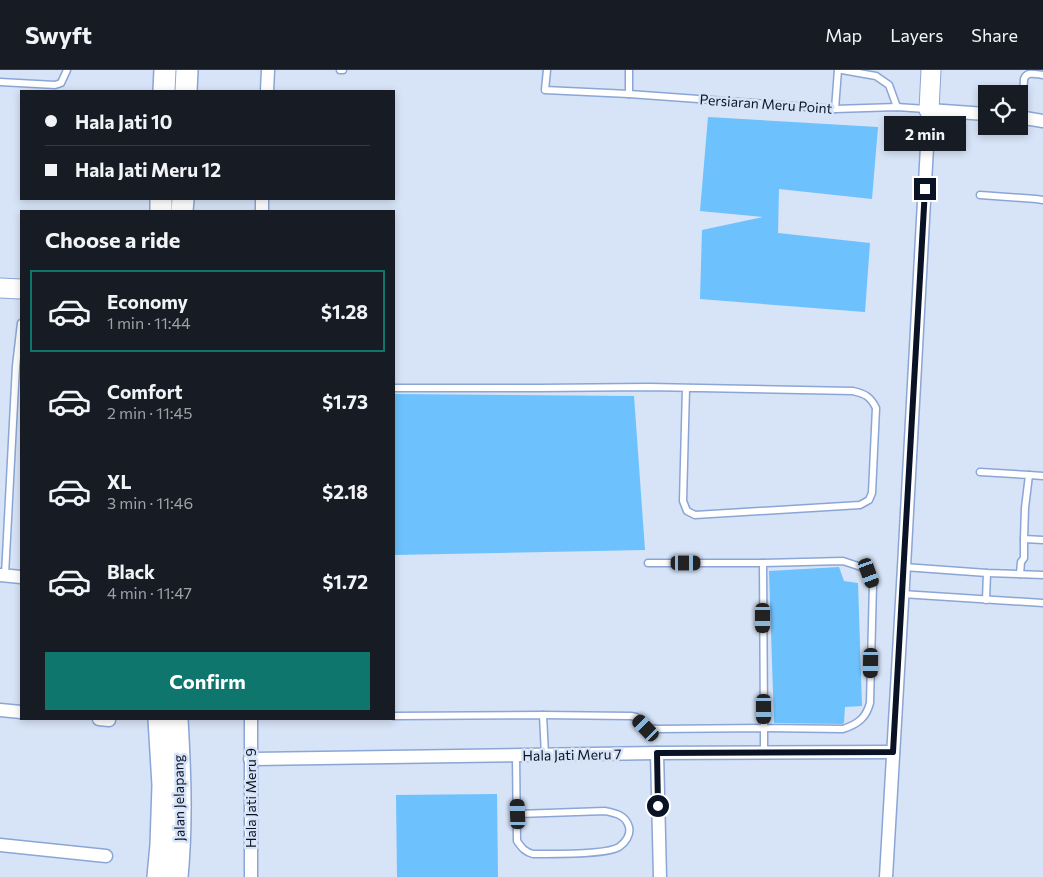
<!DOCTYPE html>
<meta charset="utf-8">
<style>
:root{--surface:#171b24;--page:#242831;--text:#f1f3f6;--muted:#9ea1a6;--line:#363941;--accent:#0f766e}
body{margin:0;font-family:Commissioner,sans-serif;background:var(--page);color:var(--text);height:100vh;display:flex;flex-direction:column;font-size:19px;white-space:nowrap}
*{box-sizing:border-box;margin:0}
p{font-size:16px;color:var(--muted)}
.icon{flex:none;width:28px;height:28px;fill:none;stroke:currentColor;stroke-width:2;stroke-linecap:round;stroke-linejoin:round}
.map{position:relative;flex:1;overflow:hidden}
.drawer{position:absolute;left:20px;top:140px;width:375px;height:510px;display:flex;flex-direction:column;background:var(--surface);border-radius:0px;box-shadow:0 2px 8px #0003}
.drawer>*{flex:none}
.top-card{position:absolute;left:20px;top:20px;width:375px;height:110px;border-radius:0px;box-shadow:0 2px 8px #0003;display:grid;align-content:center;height:110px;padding:0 25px;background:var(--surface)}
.tools{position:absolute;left:978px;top:15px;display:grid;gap:10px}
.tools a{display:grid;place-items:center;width:50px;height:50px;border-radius:0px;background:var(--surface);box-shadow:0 2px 8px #0003;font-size:25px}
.end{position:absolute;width:22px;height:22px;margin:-11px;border:6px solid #0a1325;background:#fff;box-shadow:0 0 0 2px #fff}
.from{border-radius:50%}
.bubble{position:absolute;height:35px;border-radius:0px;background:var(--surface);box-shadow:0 2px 8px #0003;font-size:16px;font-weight:700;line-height:35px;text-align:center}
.car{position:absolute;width:15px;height:30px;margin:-15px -8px;border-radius:6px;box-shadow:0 0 4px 1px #0007;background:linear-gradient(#222 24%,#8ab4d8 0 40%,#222 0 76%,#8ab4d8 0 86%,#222 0)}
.top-card b{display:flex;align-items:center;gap:18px;height:48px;font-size:19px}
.top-card b+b{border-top:1px solid var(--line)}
.top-card i{width:12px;height:12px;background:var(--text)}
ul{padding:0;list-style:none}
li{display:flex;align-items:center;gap:15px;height:82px;margin:0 10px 8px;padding:0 15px;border:2px solid transparent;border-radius:0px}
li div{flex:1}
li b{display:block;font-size:19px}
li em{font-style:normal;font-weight:700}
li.selected{border-color:var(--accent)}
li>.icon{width:45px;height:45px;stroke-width:1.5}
h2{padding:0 25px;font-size:22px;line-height:60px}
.cta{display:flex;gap:10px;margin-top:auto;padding:10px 25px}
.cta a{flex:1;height:58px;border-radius:0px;background:var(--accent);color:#fff;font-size:20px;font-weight:700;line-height:58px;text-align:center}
header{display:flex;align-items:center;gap:30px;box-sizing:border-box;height:70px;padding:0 25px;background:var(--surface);border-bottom:1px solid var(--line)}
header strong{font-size:24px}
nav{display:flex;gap:28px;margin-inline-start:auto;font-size:18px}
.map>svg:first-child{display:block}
.building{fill:#6dc1fd}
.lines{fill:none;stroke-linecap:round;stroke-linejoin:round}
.lane-casing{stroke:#8ba6d5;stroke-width:9}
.street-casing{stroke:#8ba6d5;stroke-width:15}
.secondary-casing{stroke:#8ba6d5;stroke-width:21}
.primary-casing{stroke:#8ba6d5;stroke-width:24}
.lane{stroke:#fff;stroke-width:6}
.street{stroke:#fff;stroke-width:12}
.secondary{stroke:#fff;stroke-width:19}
.primary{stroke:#fff;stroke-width:21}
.route{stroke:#0a1325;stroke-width:6}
.labels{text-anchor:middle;stroke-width:5;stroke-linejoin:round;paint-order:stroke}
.street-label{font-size:14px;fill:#0a1325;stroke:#d7e3f7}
</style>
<header>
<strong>Swyft</strong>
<nav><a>Map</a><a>Layers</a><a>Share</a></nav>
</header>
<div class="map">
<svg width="1043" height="807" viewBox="0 0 1043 807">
<rect width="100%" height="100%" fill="#d7e3f7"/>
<g class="building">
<path d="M708 47 878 57 872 129 779 119 778 163 870 173 865 242 700 229 702 160 763 147 700 141Z"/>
<path d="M394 324 634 326 645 480 394 485Z"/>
<path d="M839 497 844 511 858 513 862 636 845 637 844 653 842 654 774 653 769 501Z"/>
<path d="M497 724 498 807H397L396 725Z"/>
</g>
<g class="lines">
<defs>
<g id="lane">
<path d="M340 0H343"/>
<path d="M547 0 545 20 629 24 835 39 897 37 926 39"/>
<path d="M842 0 876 6 889 15 897 37"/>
<path d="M0 12 55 15 61 13 67 0"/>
<path d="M629 24V0"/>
<path d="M835 39 838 0"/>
<path d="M1022 47 1024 9C1027 1 1035 4 1043 5"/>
<path d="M980 125 1036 129 1043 130"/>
<path d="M394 318H539L649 317 853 321C865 324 870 326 876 338L872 423 869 430 860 435 695 445 687 441 683 431 686 318"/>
<path d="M980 402 1029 405 1025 438 1024 469 1043 470"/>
<path d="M1029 405 1043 406"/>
<path d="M843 491 864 498 869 503 873 514 870 633C866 648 858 654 843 659L764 658 763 493Z"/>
<path d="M648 493H763"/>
<path d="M904 497 987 503 1043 505"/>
<path d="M1020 504 1021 492 1024 488V469"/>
<path d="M5 505 16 296 21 253"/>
<path d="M902 524 1043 533"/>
<path d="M986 530 987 503"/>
<path d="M543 645 631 646 636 647 646 658 658 659 764 658V682"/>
<path d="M394 646 543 645 545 685"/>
<path d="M516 686 517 771C522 778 525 782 533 784 551 784 606 785 619 777 625 773 631 765 629 757 626 745 615 743 605 741L518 744"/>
</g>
<g id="street">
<path d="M267 21 268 0"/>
<path d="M1019 47 1043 51"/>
<path d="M262 141V129"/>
<path d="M0 505 21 507"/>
<path d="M0 640 21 642"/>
<path d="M99 649 109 650"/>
<path d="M251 649V807"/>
<path d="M657 683 660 807"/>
<path d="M250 689 657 683 893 682"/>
<path d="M0 775 106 786"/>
<path d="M886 807 904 497 929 40 986 44"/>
</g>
<g id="secondary">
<path d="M929 40 931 0"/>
<path d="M0 218 21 219"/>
</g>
<g id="primary">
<path d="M164 21 165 0"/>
<path d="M186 21 187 0"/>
<path d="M161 141V129"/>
<path d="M182 141 183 129"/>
<path d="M158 807 161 775 163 715 159 649"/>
<path d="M177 807C182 754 180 702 177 649"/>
</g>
</defs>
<use href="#lane" class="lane-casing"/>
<use href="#street" class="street-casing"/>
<use href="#secondary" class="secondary-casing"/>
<use href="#primary" class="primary-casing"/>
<use href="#lane" class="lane"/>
<use href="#street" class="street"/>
<use href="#secondary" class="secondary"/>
<use href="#primary" class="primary"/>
</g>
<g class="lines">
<path class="route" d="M658 736 657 683 893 682 925 119"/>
</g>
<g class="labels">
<g class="street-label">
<text transform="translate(766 34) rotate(4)" y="5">Persiaran Meru Point</text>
<text transform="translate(572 685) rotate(-1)" y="5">Hala Jati Meru 7</text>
<text transform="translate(179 728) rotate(-91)" y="5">Jalan Jelapang</text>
<text transform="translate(251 728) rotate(-90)" y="5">Hala Jati Meru 9</text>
</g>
</g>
</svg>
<div class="tools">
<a><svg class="icon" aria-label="locate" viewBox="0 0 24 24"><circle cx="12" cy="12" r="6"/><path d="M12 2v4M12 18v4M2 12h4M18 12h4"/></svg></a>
</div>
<i class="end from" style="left:658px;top:736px"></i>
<i class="end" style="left:925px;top:119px"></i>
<div class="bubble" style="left:884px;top:46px;width:82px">2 min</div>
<i class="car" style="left:686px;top:493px;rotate:90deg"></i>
<i class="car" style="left:869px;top:503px;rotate:160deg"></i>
<i class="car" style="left:763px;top:548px;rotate:180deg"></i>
<i class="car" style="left:871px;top:593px;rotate:181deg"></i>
<i class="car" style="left:764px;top:639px;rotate:180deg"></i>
<i class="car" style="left:646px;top:658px;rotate:316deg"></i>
<i class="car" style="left:518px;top:744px;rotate:358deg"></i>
<div class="top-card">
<b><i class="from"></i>Hala Jati 10</b>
<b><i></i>Hala Jati Meru 12</b>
</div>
<section class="drawer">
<h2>Choose a ride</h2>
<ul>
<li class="selected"><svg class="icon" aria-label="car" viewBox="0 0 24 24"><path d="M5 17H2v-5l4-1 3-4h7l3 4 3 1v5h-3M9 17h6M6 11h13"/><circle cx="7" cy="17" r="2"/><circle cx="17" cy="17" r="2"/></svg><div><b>Economy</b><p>1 min · 11:44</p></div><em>$1.28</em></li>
<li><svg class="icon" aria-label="car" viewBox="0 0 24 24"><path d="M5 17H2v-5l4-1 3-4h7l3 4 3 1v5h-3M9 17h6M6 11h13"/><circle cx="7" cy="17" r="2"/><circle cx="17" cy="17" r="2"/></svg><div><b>Comfort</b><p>2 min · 11:45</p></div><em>$1.73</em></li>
<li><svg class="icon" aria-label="car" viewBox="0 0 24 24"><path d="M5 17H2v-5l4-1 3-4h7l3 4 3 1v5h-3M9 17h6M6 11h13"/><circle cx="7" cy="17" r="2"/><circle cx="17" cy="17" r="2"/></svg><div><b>XL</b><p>3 min · 11:46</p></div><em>$2.18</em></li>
<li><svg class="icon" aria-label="car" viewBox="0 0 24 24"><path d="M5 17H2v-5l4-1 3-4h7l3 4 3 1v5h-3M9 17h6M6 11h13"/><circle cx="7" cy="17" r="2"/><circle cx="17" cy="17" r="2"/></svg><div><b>Black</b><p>4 min · 11:47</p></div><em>$1.72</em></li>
</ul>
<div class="cta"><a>Confirm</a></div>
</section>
</div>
